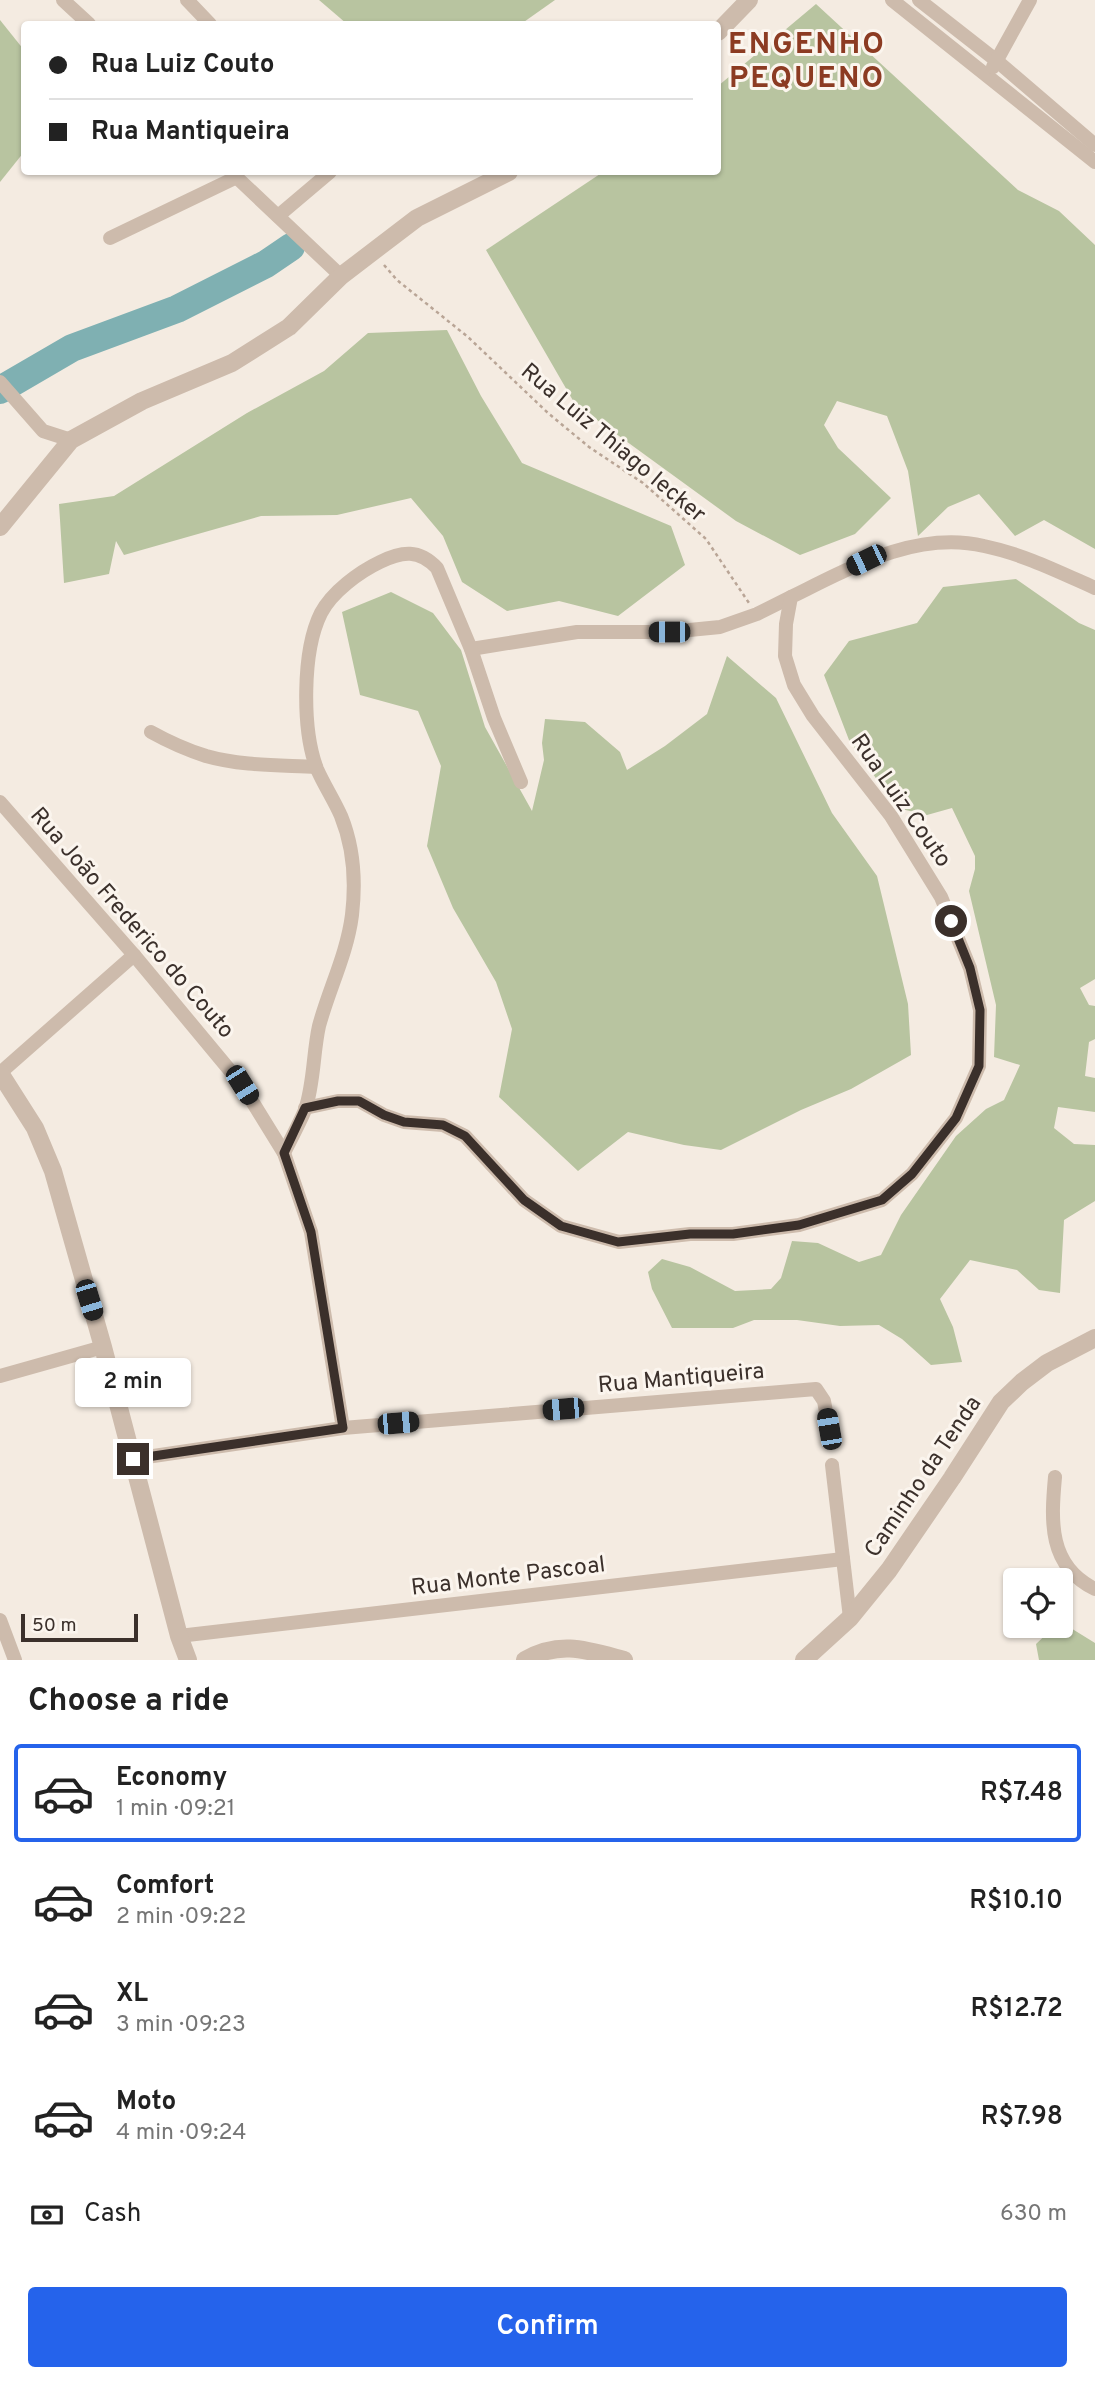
<!DOCTYPE html>
<meta charset="utf-8">
<style>
:root{--surface:#fff;--page:#f6f6f6;--text:#222;--muted:#767676;--line:#e0e0e0;--accent:#2563eb}
body{margin:0;font-family:Overpass,sans-serif;background:var(--page);color:var(--text);height:100vh;display:flex;flex-direction:column;font-size:26px;white-space:nowrap}
*{box-sizing:border-box;margin:0}
p{font-size:23px;color:var(--muted)}
.icon{flex:none;width:38px;height:38px;fill:none;stroke:currentColor;stroke-width:2;stroke-linecap:round;stroke-linejoin:round}
.map{position:relative;height:1660px;overflow:hidden}
.panel{display:flex;flex-direction:column;background:var(--surface);flex:1}
.panel>*{flex:none}
.banner{position:absolute;left:21px;top:21px;width:700px;height:154px;border-radius:7px;box-shadow:0 2px 5px #0004;display:grid;align-content:center;height:154px;padding:0 28px;background:var(--surface)}
.fabs{position:absolute;left:1003px;top:1568px;display:grid;gap:14px}
.fabs a{display:grid;place-items:center;width:70px;height:70px;border-radius:7px;background:var(--surface);box-shadow:0 2px 5px #0004;font-size:35px}
.scale{position:absolute;left:21px;bottom:18px;width:117px;box-sizing:border-box;padding-left:7px;border:4px solid #3b302b;border-top:0;font-size:19px;line-height:24px;white-space:nowrap;color:#3b302b;-webkit-text-stroke:5px #fbf5ee;paint-order:stroke}
.end{position:absolute;width:32px;height:32px;margin:-16px;border:9px solid #3b302b;background:#fff;box-shadow:0 0 0 4px #fff}
.from{border-radius:50%}
.bubble{position:absolute;height:49px;border-radius:7px;background:var(--surface);box-shadow:0 2px 5px #0004;font-size:23px;font-weight:600;line-height:49px;text-align:center}
.car{position:absolute;width:21px;height:42px;margin:-21px -10px;border-radius:9px;box-shadow:0 0 5px 2px #0007;background:linear-gradient(#222 24%,#8ab4d8 0 40%,#222 0 76%,#8ab4d8 0 86%,#222 0)}
.banner b{display:flex;align-items:center;gap:24px;height:66px;font-size:26px}
.banner b+b{border-top:2px solid var(--line)}
.banner i{width:18px;height:18px;background:var(--text)}
ul{padding:0;list-style:none}
li{display:flex;align-items:center;gap:21px;height:98px;margin:0 14px 10px;padding:0 14px;border:4px solid transparent;border-radius:7px}
li div{flex:1}
li b{display:block;font-size:26px}
li em{font-style:normal;font-weight:600}
li.current{border-color:var(--accent)}
li>.icon{width:63px;height:63px;stroke-width:1.5}
h2{padding:0 28px;font-size:32px;line-height:84px}
.pay{display:flex;align-items:center;gap:18px;height:77px;padding:0 28px;font-size:26px}
.pay p{margin-inline-start:auto}
.primary-button{display:flex;gap:14px;margin-top:auto;padding:14px 28px}
.primary-button a{flex:1;height:80px;border-radius:7px;background:var(--accent);color:#fff;font-size:28px;font-weight:600;line-height:80px;text-align:center}
.map>svg:first-child{display:block}
.green{fill:#b8c4a0}
.lines{fill:none;stroke-linecap:round;stroke-linejoin:round}
.river{stroke:#7fb0b2;stroke-width:28}
.path{stroke:#b9a596;stroke-width:2.5;stroke-dasharray:3.5 3.5;stroke-linecap:butt}
.minor{stroke:#cdbbac;stroke-width:14}
.tertiary{stroke:#cdbbac;stroke-width:18}
.route{stroke:#3b302b;stroke-width:9}
.labels{text-anchor:middle;stroke-width:6;stroke-linejoin:round;paint-order:stroke}
.street-label{font-size:23px;fill:#3b302b;stroke:#fbf5ee}
.district-label{font-size:30px;font-weight:bold;letter-spacing:2px;fill:#8c3b22;stroke:#fbf5ee}
</style>
<div class="map">
<svg width="1095" height="1660" viewBox="0 0 1095 1660">
<rect width="100%" height="100%" fill="#f4ebe1"/>
<g class="green">
<path d="M319 0H555L521 24H347Z"/>
<path d="M816 4 1018 190 1059 211 1095 245V549L1044 520 1015 536 979 494 948 507 918 536 908 471 887 416 837 401 824 425 838 448 891 498 855 534 800 555 736 521 575 404 486 250 603 172H718V86Z"/>
<path d="M0 20 24 50V152L0 182Z"/>
<path d="M447 330 481 396 522 463 671 526 685 565 618 616 559 601 507 611 462 582 443 536 411 498 337 515 261 516 124 555 116 541 109 574 64 583 59 504 114 496 247 413 324 371 368 333Z"/>
<path d="M1016 579 1079 623 1095 630V979L1080 988 1089 1005 1095 1006V1039L1089 1042 1085 1076 1095 1078V1112L1058 1107 1054 1128 1074 1144 1095 1145V1201L1064 1220 1060 1293 1039 1290 1017 1270 970 1260 940 1299 953 1327 962 1362 931 1365 902 1339 879 1325 840 1326 797 1320H754L733 1328H672L652 1289 648 1272 662 1259 690 1267 735 1291 771 1289 781 1278 792 1241 818 1243 859 1262 881 1255 901 1215 956 1136 986 1109 1004 1100 1020 1065 994 1057 996 1005 969 891 975 869V856L952 808 927 815 897 808 849 740 824 675 849 641 917 623 943 587Z"/>
<path d="M391 592 433 613 461 650 485 727 532 811 544 760 542 743 545 719 585 722 620 752 627 770 665 746 707 714 727 656 776 698 832 813 877 876 908 1004 911 1055 851 1089 801 1110 721 1150 684 1145 628 1132 578 1171 499 1097 512 1029 496 982 453 908 427 846 441 766 418 711 360 695 342 612Z"/>
<path d="M1061 1622 1095 1643V1660H1039L1036 1644 1055 1626H1060Z"/>
</g>
<g class="lines">
<path class="river" d="M0 390 72 348 177 309 266 264 291 247"/>
<path class="path" d="M384 265 397 280 468 337 548 413 589 447 643 483 706 539 749 603"/>
<g class="minor">
<path d="M63 0 89 24"/>
<path d="M187 0 210 24"/>
<path d="M892 0 1095 162"/>
<path d="M919 0 997 61 1095 145"/>
<path d="M993 67 1030 0"/>
<path d="M231 172 341 276"/>
<path d="M278 216 330 172"/>
<path d="M110 238 237 177"/>
<path d="M0 382 43 431 71 440"/>
<path d="M471 649 577 632H669L720 627 757 614 791 597"/>
<path d="M151 732C169 742 187 750 206 756 241 766 280 765 316 767"/>
<path d="M0 802 134 955 242 1085 284 1153 311 1232 343 1428"/>
<path d="M0 1073 134 955"/>
<path d="M305 1108 338 1101H359L384 1115 404 1122 443 1125 465 1136 524 1200 561 1226 619 1242 690 1234H733L799 1225 882 1200 912 1174 956 1118 979 1066 980 1010 970 968 941 897 891 816 813 716 794 685 785 656 786 624 791 597C850 568 916 530 984 546 1023 554 1059 572 1095 588"/>
<path d="M284 1153C291 1139 299 1124 305 1110 314 1084 313 1053 319 1026 329 989 347 954 352 915 356 881 354 848 341 816 334 800 324 785 317 769 302 730 302 651 321 613 332 592 359 572 380 562 402 551 419 549 437 568L471 649 494 718 521 782"/>
<path d="M0 1376 103 1347"/>
<path d="M133 1459 343 1428 816 1389 824 1401 829 1428"/>
<path d="M832 1465 850 1618"/>
<path d="M1055 1477C1051 1521 1048 1566 1095 1589"/>
<path d="M0 1620 15 1660"/>
<path d="M179 1636 843 1559"/>
</g>
<g class="tertiary">
<path d="M718 32 749 0"/>
<path d="M0 527 71 440 142 401 232 363 289 327 341 276 417 218 509 172"/>
<path d="M0 1073 35 1128 53 1171 103 1347 179 1636 188 1660"/>
<path d="M525 1660C560 1640 587 1650 624 1660"/>
<path d="M804 1660 850 1618 889 1570 952 1478 1001 1402 1022 1382 1047 1363 1095 1338"/>
</g>
</g>
<g class="lines">
<path class="route" d="M133 1459 343 1428 311 1232 284 1153 305 1108 338 1101H359L384 1115 404 1122 443 1125 465 1136 524 1200 561 1226 618 1242 690 1234H733L799 1225 882 1200 912 1174 956 1118 979 1066 980 1010 970 968 951 921"/>
</g>
<g class="labels">
<g class="street-label">
<text transform="translate(614 442) rotate(40)" y="8">Rua Luiz Thiago Iecker</text>
<text transform="translate(902 800) rotate(55)" y="8">Rua Luiz Couto</text>
<text transform="translate(133 922) rotate(49)" y="8">Rua João Frederico do Couto</text>
<text transform="translate(681 1377) rotate(-5)" y="8">Rua Mantiqueira</text>
<text transform="translate(922 1476) rotate(-56)" y="8">Caminho da Tenda</text>
<text transform="translate(508 1575) rotate(-7)" y="8">Rua Monte Pascoal</text>
</g>
<g class="district-label">
<text x="807" y="53">ENGENHO<tspan x="807" dy="34">PEQUENO</tspan></text>
</g>
</g>
</svg>
<div class="fabs">
<a><svg class="icon" aria-label="locate" viewBox="0 0 24 24"><circle cx="12" cy="12" r="6"/><path d="M12 2v4M12 18v4M2 12h4M18 12h4"/></svg></a>
</div>
<div class="scale">50 m</div>
<i class="end from" style="left:951px;top:921px"></i>
<i class="end" style="left:133px;top:1459px"></i>
<div class="bubble" style="left:75px;top:1358px;width:116px">2 min</div>
<i class="car" style="left:866px;top:560px;rotate:244deg"></i>
<i class="car" style="left:669px;top:632px;rotate:270deg"></i>
<i class="car" style="left:242px;top:1085px;rotate:148deg"></i>
<i class="car" style="left:89px;top:1300px;rotate:163deg"></i>
<i class="car" style="left:563px;top:1409px;rotate:265deg"></i>
<i class="car" style="left:398px;top:1423px;rotate:85deg"></i>
<i class="car" style="left:829px;top:1429px;rotate:350deg"></i>
<div class="banner">
<b><i class="from"></i>Rua Luiz Couto</b>
<b><i></i>Rua Mantiqueira</b>
</div>
</div>
<section class="panel">
<h2>Choose a ride</h2>
<ul>
<li class="current"><svg class="icon" aria-label="car" viewBox="0 0 24 24"><path d="M5 17H2v-5l4-1 3-4h7l3 4 3 1v5h-3M9 17h6M6 11h13"/><circle cx="7" cy="17" r="2"/><circle cx="17" cy="17" r="2"/></svg><div><b>Economy</b><p>1 min · 09:21</p></div><em>R$7.48</em></li>
<li><svg class="icon" aria-label="car" viewBox="0 0 24 24"><path d="M5 17H2v-5l4-1 3-4h7l3 4 3 1v5h-3M9 17h6M6 11h13"/><circle cx="7" cy="17" r="2"/><circle cx="17" cy="17" r="2"/></svg><div><b>Comfort</b><p>2 min · 09:22</p></div><em>R$10.10</em></li>
<li><svg class="icon" aria-label="car" viewBox="0 0 24 24"><path d="M5 17H2v-5l4-1 3-4h7l3 4 3 1v5h-3M9 17h6M6 11h13"/><circle cx="7" cy="17" r="2"/><circle cx="17" cy="17" r="2"/></svg><div><b>XL</b><p>3 min · 09:23</p></div><em>R$12.72</em></li>
<li><svg class="icon" aria-label="car" viewBox="0 0 24 24"><path d="M5 17H2v-5l4-1 3-4h7l3 4 3 1v5h-3M9 17h6M6 11h13"/><circle cx="7" cy="17" r="2"/><circle cx="17" cy="17" r="2"/></svg><div><b>Moto</b><p>4 min · 09:24</p></div><em>R$7.98</em></li>
</ul>
<div class="pay"><svg class="icon" aria-label="cash" viewBox="0 0 24 24"><path d="M3 7h18v10H3z"/><circle cx="12" cy="12" r="2"/></svg>Cash<p>630 m</p></div>
<div class="primary-button"><a>Confirm</a></div>
</section>
